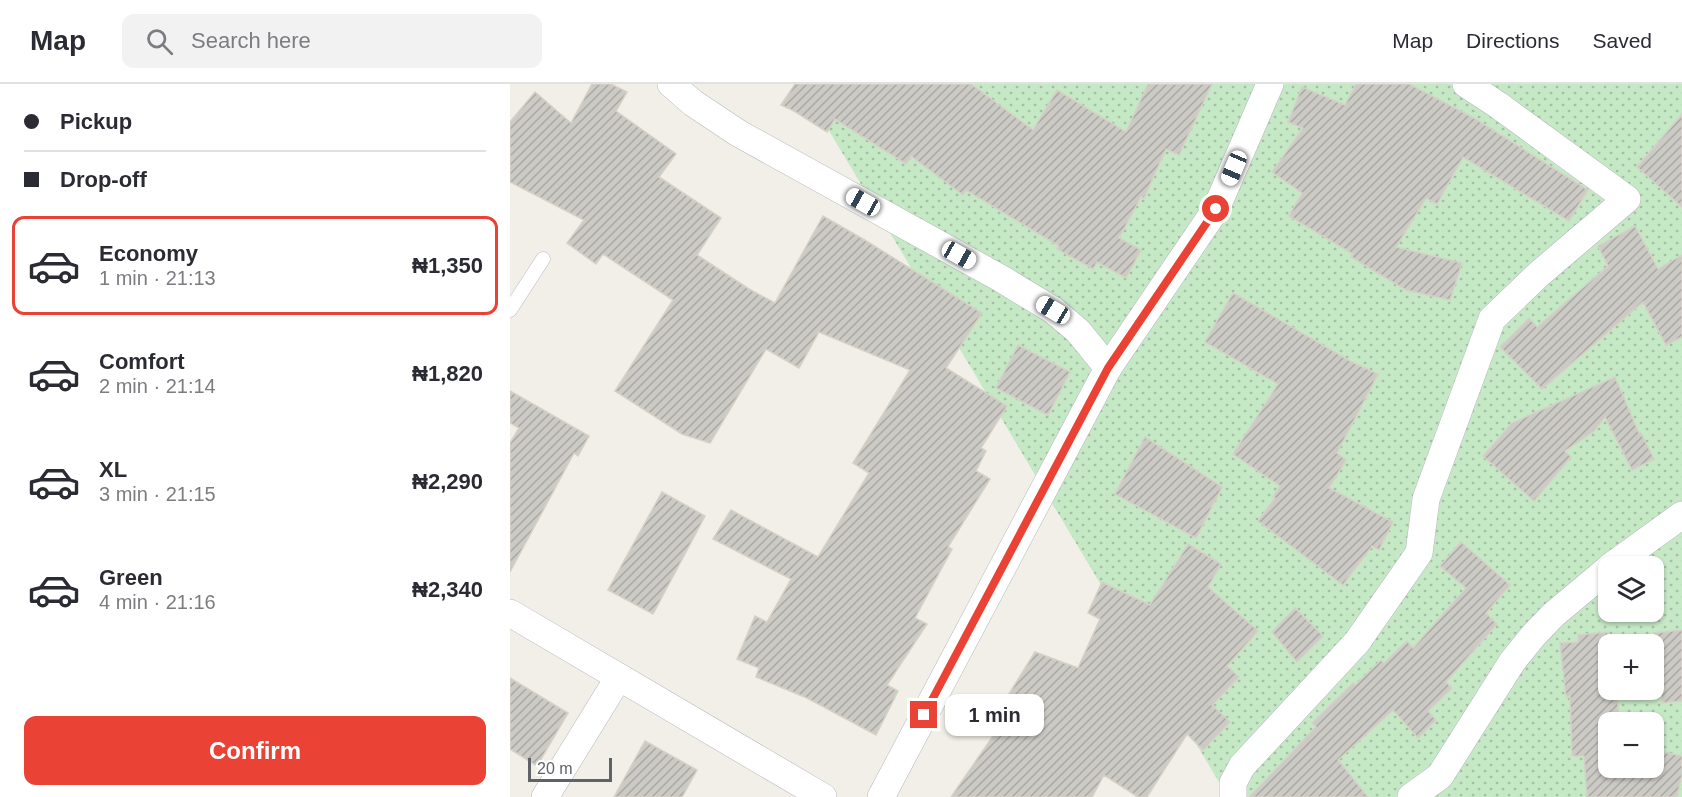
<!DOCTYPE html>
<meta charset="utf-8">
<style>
:root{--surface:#fff;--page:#f2f2f3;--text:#2b2b33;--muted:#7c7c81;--line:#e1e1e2;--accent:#ea4335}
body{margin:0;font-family:Arial,sans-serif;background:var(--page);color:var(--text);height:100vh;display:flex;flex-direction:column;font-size:22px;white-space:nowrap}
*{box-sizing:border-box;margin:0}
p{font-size:20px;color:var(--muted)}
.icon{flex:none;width:33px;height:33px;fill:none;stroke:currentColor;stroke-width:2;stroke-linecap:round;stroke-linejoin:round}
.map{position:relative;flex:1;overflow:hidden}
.panel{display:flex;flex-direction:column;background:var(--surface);width:510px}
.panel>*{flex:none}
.hud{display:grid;align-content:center;height:132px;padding:0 24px;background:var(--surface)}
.fabs{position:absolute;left:1088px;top:472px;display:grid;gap:12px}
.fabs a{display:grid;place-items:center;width:66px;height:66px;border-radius:12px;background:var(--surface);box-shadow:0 2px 4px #0004;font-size:30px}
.scale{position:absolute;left:18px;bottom:15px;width:84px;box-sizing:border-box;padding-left:6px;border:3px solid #5f6368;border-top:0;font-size:16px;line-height:21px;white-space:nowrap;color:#5f6368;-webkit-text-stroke:4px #fff;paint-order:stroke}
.end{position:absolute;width:27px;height:27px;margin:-14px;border:8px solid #ea4335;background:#fff;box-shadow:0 0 0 3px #fff}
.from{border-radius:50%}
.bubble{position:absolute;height:42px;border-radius:12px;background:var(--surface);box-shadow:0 2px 4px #0004;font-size:20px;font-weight:800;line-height:42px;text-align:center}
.car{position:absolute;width:18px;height:36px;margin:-18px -9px;border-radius:8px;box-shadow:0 0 4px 2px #0007;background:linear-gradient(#fff 24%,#345 0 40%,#fff 0 76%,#345 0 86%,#fff 0)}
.hud b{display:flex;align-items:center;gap:21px;height:57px;font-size:22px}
.hud b+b{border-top:2px solid var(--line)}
.hud i{width:15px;height:15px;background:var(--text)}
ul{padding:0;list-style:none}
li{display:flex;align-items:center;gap:18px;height:99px;margin:0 12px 9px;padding:0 12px;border:3px solid transparent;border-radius:12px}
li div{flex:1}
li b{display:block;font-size:22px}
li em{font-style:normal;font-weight:800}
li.active{border-color:var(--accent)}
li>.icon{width:54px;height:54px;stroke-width:1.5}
.action{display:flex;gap:12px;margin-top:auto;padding:12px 24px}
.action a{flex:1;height:69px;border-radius:12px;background:var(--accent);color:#fff;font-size:24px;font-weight:800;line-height:69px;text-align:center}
header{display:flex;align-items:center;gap:36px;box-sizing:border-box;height:84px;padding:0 30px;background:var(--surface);border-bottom:2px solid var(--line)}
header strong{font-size:28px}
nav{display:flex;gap:33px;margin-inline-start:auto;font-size:21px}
.search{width:420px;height:54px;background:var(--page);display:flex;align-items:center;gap:15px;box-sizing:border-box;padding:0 21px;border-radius:12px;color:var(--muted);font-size:22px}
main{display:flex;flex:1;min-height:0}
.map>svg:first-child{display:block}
.grass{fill:url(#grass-dots);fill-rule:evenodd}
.building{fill:url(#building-hatch);stroke:#d6d1c6;stroke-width:1.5}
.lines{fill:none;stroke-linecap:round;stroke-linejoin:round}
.lane-casing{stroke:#b5b8bc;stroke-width:15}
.street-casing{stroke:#b5b8bc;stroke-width:28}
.lane{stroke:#fff;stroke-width:14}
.street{stroke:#fff;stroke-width:27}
.route{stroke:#ea4335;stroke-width:8}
</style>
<header>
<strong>Map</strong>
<div class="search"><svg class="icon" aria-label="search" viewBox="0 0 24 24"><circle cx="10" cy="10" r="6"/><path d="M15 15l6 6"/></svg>Search here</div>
<nav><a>Map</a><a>Directions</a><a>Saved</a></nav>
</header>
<main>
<section class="panel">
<div class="hud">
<b><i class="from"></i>Pickup</b>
<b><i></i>Drop-off</b>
</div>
<ul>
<li class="active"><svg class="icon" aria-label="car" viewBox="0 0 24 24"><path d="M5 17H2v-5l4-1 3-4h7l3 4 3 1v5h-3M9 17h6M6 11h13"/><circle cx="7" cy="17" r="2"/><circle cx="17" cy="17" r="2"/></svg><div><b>Economy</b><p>1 min · 21:13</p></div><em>₦1,350</em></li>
<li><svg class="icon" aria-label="car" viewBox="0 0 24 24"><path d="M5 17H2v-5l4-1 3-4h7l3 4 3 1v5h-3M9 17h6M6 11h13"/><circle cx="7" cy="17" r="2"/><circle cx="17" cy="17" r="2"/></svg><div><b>Comfort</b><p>2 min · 21:14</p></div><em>₦1,820</em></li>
<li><svg class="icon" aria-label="car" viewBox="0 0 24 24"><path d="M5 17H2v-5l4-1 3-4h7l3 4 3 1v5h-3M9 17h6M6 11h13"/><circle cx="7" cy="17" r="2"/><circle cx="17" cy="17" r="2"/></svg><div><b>XL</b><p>3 min · 21:15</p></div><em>₦2,290</em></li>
<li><svg class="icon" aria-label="car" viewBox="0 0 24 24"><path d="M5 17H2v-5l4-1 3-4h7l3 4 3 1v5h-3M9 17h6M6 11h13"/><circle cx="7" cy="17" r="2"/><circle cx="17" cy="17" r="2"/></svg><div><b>Green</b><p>4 min · 21:16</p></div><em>₦2,340</em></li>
</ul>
<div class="action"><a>Confirm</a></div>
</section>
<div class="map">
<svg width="1172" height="713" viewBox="0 0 1172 713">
<defs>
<pattern id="grass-dots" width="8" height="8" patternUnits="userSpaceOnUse" patternTransform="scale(1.5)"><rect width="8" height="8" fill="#c5e8c5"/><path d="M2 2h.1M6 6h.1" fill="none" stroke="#a3c0a4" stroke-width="1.8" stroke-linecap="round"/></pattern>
<pattern id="building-hatch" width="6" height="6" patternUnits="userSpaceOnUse" patternTransform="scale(1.5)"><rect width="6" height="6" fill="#cccac5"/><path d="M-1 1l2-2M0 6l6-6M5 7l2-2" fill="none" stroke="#a9a8a4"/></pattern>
</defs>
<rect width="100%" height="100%" fill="#f1efe8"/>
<path class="grass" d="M291 0H1172V713H718ZM1098 483H1143V528H1098ZM1098 561H1143V606H1098ZM1098 639H1143V684H1098Z"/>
<g class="building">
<path d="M82 0H101L117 8 106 27 166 70 149 93 211 134 187 171 239 205 265 219 313 132 353 155 472 229 436 284 497 322 471 364 476 367 466 387 480 395 438 463 442 465 405 534 417 540 377 601 388 607 366 651 297 614 246 593 249 584 227 575 245 532 257 538 281 495 203 455 221 426 308 473 359 389 343 379 400 286 309 248 289 284 256 265 200 359 172 350 105 307 163 216 93 170 86 180 57 159 74 136 0 98V38L25 8 61 39Z"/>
<path d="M285 0H461L523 46 547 6 616 48 638 0H702L669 71 656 65 634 114 631 113 609 154 631 166 616 194 587 178 583 185 547 165 549 162 456 106 453 111 401 72 396 80 325 35 317 48 284 27 271 21Z"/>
<path d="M846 0H899L964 34 1078 106 1059 137 953 73 927 120 916 114 886 163 952 179 940 216 896 206 841 173 843 170 779 132 792 109 762 88 793 44 778 38 792 3 835 21Z"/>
<path d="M1172 30V123L1127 83Z"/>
<path d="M1125 142 1148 185 1172 171V253L1156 261 1133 218 1032 305 990 263 1019 234 1027 243 1098 182 1088 162Z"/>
<path d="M723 209 840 277 868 290 827 369 836 376 819 404 883 438 869 466 862 462 833 501 748 437 765 414 763 413 770 402 723 370 768 300 695 258Z"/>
<path d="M508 261 560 288 538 331 486 304Z"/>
<path d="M1105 293 1129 349H1131L1144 375 1122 386 1095 333 1084 347 1055 367 1061 373 1024 417 973 372 1002 339Z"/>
<path d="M0 307 79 352 68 372 64 369 0 488V359L9 344 0 339Z"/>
<path d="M635 353 712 403 686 454 605 410Z"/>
<path d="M152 408 195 432 143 530 98 506Z"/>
<path d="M951 458 1000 501 976 529 987 540 936 598 942 604 918 627 926 636 908 654 883 626 828 676 858 713H739L806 643 802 639 843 599 845 601 871 576 874 579 897 557 903 564 956 504 930 482Z"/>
<path d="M678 460 711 480 698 503 748 547 717 582 729 593 702 621 720 638 693 666 677 650 637 713H628L594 691 582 713H441L507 617 497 613 525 568 568 584 590 535 578 529 592 498 640 521Z"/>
<path d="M785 524 813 552 787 578 762 548Z"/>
<path d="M1172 546V617L1152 619 1144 549Z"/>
<path d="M1098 548V606H1107L1109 639H1098V684H1143L1145 666 1172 672V691L1167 713H1077L1074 672H1062L1060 612 1056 613 1050 559 1068 558V551Z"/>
<path d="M0 594 58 629 27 682 0 665Z"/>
<path d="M135 657 187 686 172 713H104Z"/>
</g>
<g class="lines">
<defs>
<path id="lane" d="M0 226 33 175"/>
<g id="street">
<path d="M161 0 183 19 228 49 490 194 543 226 568 247 598 284"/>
<path d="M1100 483 1172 431"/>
<path d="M0 529 313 713"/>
<path d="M35 713 109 593"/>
<path d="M371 713 598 284 706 125 760 0"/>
<path d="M723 713V699L732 682 847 558 909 469 916 415 982 235 1029 190 1117 115 988 21 956 0"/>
<path d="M901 713 930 692 1002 578 1022 553 1043 531 1098 485"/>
</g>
</defs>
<use href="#lane" class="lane-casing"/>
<use href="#street" class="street-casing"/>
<use href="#lane" class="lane"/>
<use href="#street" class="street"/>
</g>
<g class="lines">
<path class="route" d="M414 631 598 284 706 125"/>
</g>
</svg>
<div class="fabs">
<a><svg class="icon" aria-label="layers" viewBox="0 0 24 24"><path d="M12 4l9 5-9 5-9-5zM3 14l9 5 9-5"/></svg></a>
<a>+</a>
<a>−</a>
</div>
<div class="scale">20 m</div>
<i class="end from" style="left:706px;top:125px"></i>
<i class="end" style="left:414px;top:631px"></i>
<div class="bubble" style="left:435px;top:610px;width:99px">1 min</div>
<i class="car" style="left:724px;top:84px;rotate:203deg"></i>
<i class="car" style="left:353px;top:118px;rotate:299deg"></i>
<i class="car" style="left:449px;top:171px;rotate:119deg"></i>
<i class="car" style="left:543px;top:226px;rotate:301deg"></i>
</div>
</main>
